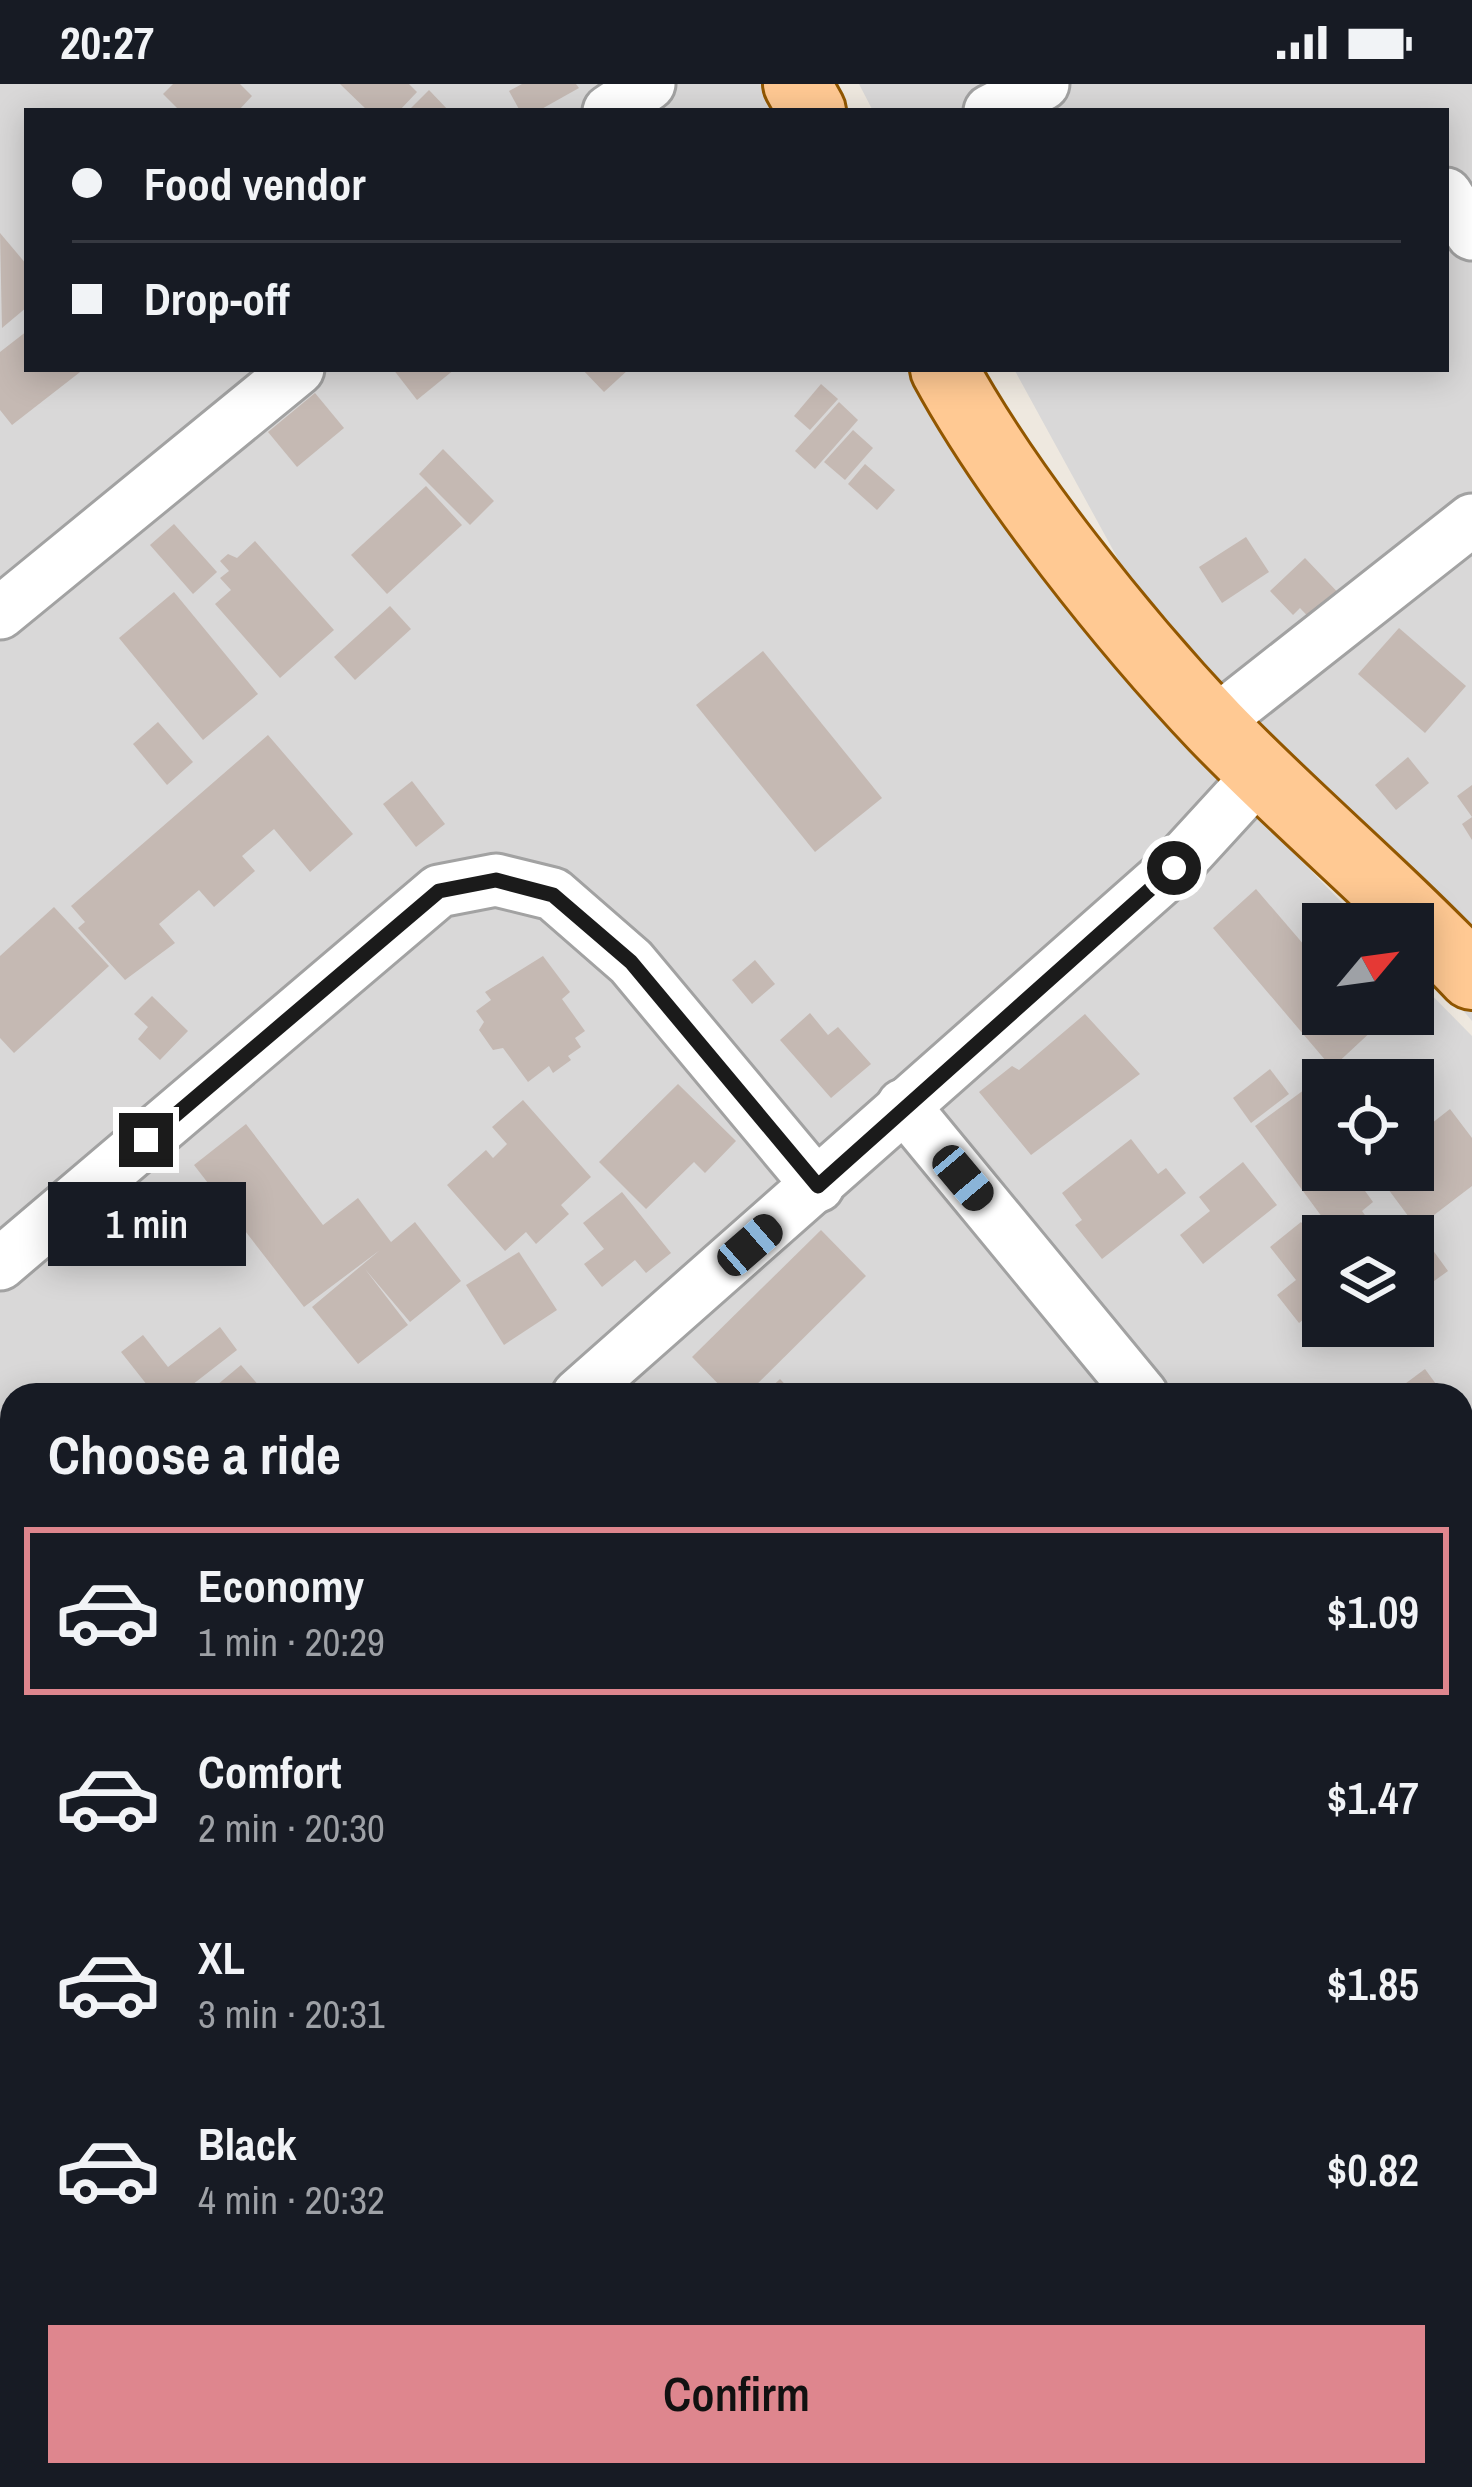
<!DOCTYPE html>
<meta charset="utf-8">
<style>
:root{--surface:#171b24;--page:#242831;--text:#f1f3f6;--muted:#9ea1a6;--line:#363941;--accent:#de868e}
body{margin:0;font-family:"Archivo Narrow",sans-serif;background:var(--page);color:var(--text);height:100vh;display:flex;flex-direction:column;font-size:45px;white-space:nowrap}
*{box-sizing:border-box;margin:0}
p{font-size:39px;color:var(--muted)}
.icon{flex:none;width:66px;height:66px;fill:none;stroke:currentColor;stroke-width:2;stroke-linecap:round;stroke-linejoin:round}
.map{position:relative;flex:1;overflow:hidden}
.details{position:absolute;left:0px;top:1299px;width:1473px;height:1104px;display:flex;flex-direction:column;background:var(--surface);border-radius:36px 36px 0 0;box-shadow:0 6px 30px #0003}
.details>*{flex:none}
.guide{position:absolute;left:24px;top:24px;width:1425px;height:264px;border-radius:0px;box-shadow:0 6px 30px #0003;display:grid;align-content:center;height:264px;padding:0 48px;background:var(--surface)}
.needle{width:78px;rotate:61deg}
.controls{position:absolute;left:1302px;top:819px;display:grid;gap:24px}
.controls a{display:grid;place-items:center;width:132px;height:132px;border-radius:0px;background:var(--surface);box-shadow:0 6px 30px #0003;font-size:60px}
.end{position:absolute;width:54px;height:54px;margin:-27px;border:15px solid #1b1b1b;background:#fff;box-shadow:0 0 0 6px #fff}
.from{border-radius:50%}
.bubble{position:absolute;height:84px;border-radius:0px;background:var(--surface);box-shadow:0 6px 30px #0003;font-size:39px;font-weight:600;line-height:84px;text-align:center}
.car{position:absolute;width:36px;height:72px;margin:-36px -18px;border-radius:15px;box-shadow:0 0 9px 3px #0007;background:linear-gradient(#222 24%,#8ab4d8 0 40%,#222 0 76%,#8ab4d8 0 86%,#222 0)}
.guide b{display:flex;align-items:center;gap:42px;height:114px;font-size:45px}
.guide b+b{border-top:3px solid var(--line)}
.guide i{width:30px;height:30px;background:var(--text)}
ul{padding:0;list-style:none}
li{display:flex;align-items:center;gap:36px;height:168px;margin:0 24px 18px;padding:0 24px;border:6px solid transparent;border-radius:0px}
li div{flex:1}
li b{display:block;font-size:45px}
li em{font-style:normal;font-weight:600}
li.current{border-color:var(--accent)}
li>.icon{width:108px;height:108px;stroke-width:1.5}
h2{padding:0 48px;font-size:54px;line-height:144px}
.action{display:flex;gap:24px;margin-top:auto;padding:24px 48px}
.action a{flex:1;height:138px;border-radius:0px;background:var(--accent);color:#111;font-size:48px;font-weight:600;line-height:138px;text-align:center}
.status{display:flex;justify-content:space-between;align-items:center;height:84px;padding:0 60px;background:var(--surface);direction:ltr}
.status svg{height:33px;fill:currentColor}
.map>svg:first-child{display:block}
.residential{fill:#d9d8d8;fill-rule:evenodd}
.building{fill:#c5b9b3}
.lines{fill:none;stroke-linecap:round;stroke-linejoin:round}
.minor-casing{stroke:#a2a2a2;stroke-width:57}
.major-casing{stroke:#925700;stroke-width:72}
.minor{stroke:#fff;stroke-width:51}
.major{stroke:#ffc993;stroke-width:66}
.route{stroke:#1b1b1b;stroke-width:15}
</style>
<div class="status"><b>20:27</b><svg viewBox="0 0 49 12"><path d="M0 12V9h3v3zM5 12V6h3v6zM10 12V3h3v9zM15 12V0h3v12zM26 1h20v11H26zM47 4h2v5h-2z"/></svg></div>
<div class="map">
<svg width="1472" height="2403" viewBox="0 0 1472 2403">
<rect width="100%" height="100%" fill="#eee8df"/>
<g class="residential">
<path d="M0 0H763L775 27H27V285H916L1225 699 1363 840H1323V930H1413V892L1472 952V2403H0ZM1323 996H1413V1086H1323ZM1323 1152H1413V1242H1323ZM12 1311H1461V2391H12Z"/>
<path d="M859 0H1472V937L1187 601 1014 285H1446V27H873Z"/>
</g>
<g class="building">
<path d="M173 0H240L252 12 238 27H180L163 10Z"/>
<path d="M340 0H409L417 8 399 27H368Z"/>
<path d="M522 0H576L579 4 538 27H520L509 7Z"/>
<path d="M429 6 449 27H408Z"/>
<path d="M0 149 27 181V223L2 244Z"/>
<path d="M27 247V285H84L12 341 0 326V268Z"/>
<path d="M393 285H455L417 316Z"/>
<path d="M582 285H629L604 308Z"/>
<path d="M821 300 838 315 810 346 794 332Z"/>
<path d="M315 309 344 344 297 383 268 348Z"/>
<path d="M839 318 858 336 815 385 795 367Z"/>
<path d="M853 346 873 364 845 396 824 378Z"/>
<path d="M443 365 494 417 470 441 419 390Z"/>
<path d="M865 380 895 406 877 426 848 400Z"/>
<path d="M426 402 462 441 387 510 351 471Z"/>
<path d="M174 440 217 488 193 510 150 461Z"/>
<path d="M1246 453 1269 488 1222 519 1199 483Z"/>
<path d="M255 457 334 546 280 594 215 520 231 506 220 494 229 487 220 477 228 470 237 474Z"/>
<path d="M1305 474 1346 517 1318 543 1300 524 1293 531 1270 507Z"/>
<path d="M174 508 258 610 203 656 119 554Z"/>
<path d="M390 522 411 545 355 596 334 573Z"/>
<path d="M1399 544 1466 602 1425 649 1358 590Z"/>
<path d="M763 567 882 714 815 768 696 621Z"/>
<path d="M158 638 193 678 167 701 133 660Z"/>
<path d="M268 651 353 750 310 788 274 745 242 772 255 787 214 823 199 806 159 840 175 859 125 896 78 844 85 838 71 822Z"/>
<path d="M1408 673 1429 699 1396 726 1375 701Z"/>
<path d="M412 697 445 740 416 763 383 720Z"/>
<path d="M1472 701V756L1462 740 1472 733 1457 712Z"/>
<path d="M1256 805 1323 883V930H1363L1375 944 1332 984 1213 844Z"/>
<path d="M54 823 109 882 14 969 0 954V872Z"/>
<path d="M543 872 570 908 562 915 585 947 575 954 581 963 568 972 571 976 553 989 549 982 528 998 503 964 493 966 479 946 484 938 476 927 491 916 485 908Z"/>
<path d="M755 876 775 900 752 920 732 896Z"/>
<path d="M152 912 188 947 160 976 138 955 148 943 134 930Z"/>
<path d="M810 929 828 951 838 943 871 980 831 1014 780 956Z"/>
<path d="M1085 930 1140 990 1031 1071 979 1008 1012 982 1019 986Z"/>
<path d="M1270 985 1289 1010 1251 1039 1233 1014Z"/>
<path d="M1316 997 1323 1006V1025L1316 1030 1323 1039V1061L1314 1068 1323 1086H1350L1373 1118 1362 1127 1380 1152H1336L1255 1042Z"/>
<path d="M678 1000 736 1057 705 1089 694 1078 646 1125 599 1078Z"/>
<path d="M523 1016 591 1093 561 1121 569 1130 536 1160 526 1148 505 1167 447 1101 486 1066 493 1074 507 1060 492 1043Z"/>
<path d="M1450 1025 1472 1054V1102L1417 1144 1374 1086H1413V1054Z"/>
<path d="M246 1040 323 1141 358 1114 391 1158 415 1138 461 1197 410 1238 365 1185 408 1241 358 1280 312 1223 380 1166 304 1223 194 1081Z"/>
<path d="M1131 1055 1158 1090 1166 1084 1186 1109 1102 1175 1075 1141 1082 1136 1062 1109Z"/>
<path d="M1243 1078 1277 1121 1203 1180 1180 1151 1210 1127 1199 1113Z"/>
<path d="M622 1108 671 1169 646 1189 635 1176 602 1203 584 1180 604 1165 583 1139Z"/>
<path d="M1301 1138 1323 1166V1220L1299 1239 1277 1211 1296 1196 1270 1163Z"/>
<path d="M821 1146 866 1192 746 1311H729L692 1273Z"/>
<path d="M1427 1158 1448 1187 1423 1205 1432 1216 1413 1230V1169Z"/>
<path d="M519 1168 557 1226 504 1261 466 1201Z"/>
<path d="M220 1243 237 1266 179 1311H155L121 1268 143 1251 168 1283Z"/>
<path d="M241 1281 267 1311H205Z"/>
<path d="M1425 1285 1444 1311H1390Z"/>
<path d="M780 1295 795 1311H763Z"/>
<path d="M1472 1434V1517L1461 1502V1442Z"/>
<path d="M1472 1785V1885L1461 1894V1794Z"/>
<path d="M7 1876 12 1914 6 1919 0 1912V1882Z"/>
<path d="M12 1968V2050L0 2035V1977Z"/>
<path d="M1461 1971 1472 1984V2058L1461 2045Z"/>
<path d="M1461 2085 1472 2098V2120L1461 2128Z"/>
<path d="M12 2108V2198L2 2207 0 2119Z"/>
<path d="M1472 2144V2281L1461 2268V2153Z"/>
<path d="M248 2391H357L344 2403H235Z"/>
<path d="M408 2391H507L516 2403H418Z"/>
<path d="M601 2391H643L630 2403H613Z"/>
<path d="M758 2391H828L832 2397 821 2403H766Z"/>
<path d="M935 2391H969L955 2403H945Z"/>
<path d="M1072 2391H1163L1149 2403H1082Z"/>
</g>
<g class="lines">
<defs>
<g id="minor">
<path d="M609 27 649 0"/>
<path d="M990 27 1043 0"/>
<path d="M1446 110 1472 150"/>
<path d="M0 529 298 285"/>
<path d="M1213 640 1472 436"/>
<path d="M903 1021 1142 1311"/>
<path d="M0 1180 439 807 496 796 553 810 631 878 818 1102"/>
<path d="M578 1311 1174 784 1262 688"/>
<path d="M0 1450 12 1465"/>
<path d="M1461 1685 1472 1698"/>
<path d="M0 1802 12 1792"/>
<path d="M67 2391 71 2403"/>
<path d="M1019 2391 1025 2403"/>
<path d="M8 2403 24 2391"/>
<path d="M678 2403 695 2391"/>
</g>
<g id="major">
<path d="M797 0 812 27"/>
<path d="M944 285C1007 401 1124 547 1215 643 1298 729 1390 805 1472 892"/>
</g>
</defs>
<use href="#minor" class="minor-casing"/>
<use href="#major" class="major-casing"/>
<use href="#minor" class="minor"/>
<use href="#major" class="major"/>
</g>
<g class="lines">
<path class="route" d="M146 1056 439 807 496 796 553 811 631 878 818 1102 1174 784"/>
</g>
</svg>
<div class="controls">
<a><svg class="needle" viewBox="-14 -14 28 28"><path d="M0-13l5 13h-10z" fill="#e53935"/><path d="M0 13l5-13h-10z" fill="#9ea1a6"/></svg></a>
<a><svg class="icon" aria-label="locate" viewBox="0 0 24 24"><circle cx="12" cy="12" r="6"/><path d="M12 2v4M12 18v4M2 12h4M18 12h4"/></svg></a>
<a><svg class="icon" aria-label="layers" viewBox="0 0 24 24"><path d="M12 4l9 5-9 5-9-5zM3 14l9 5 9-5"/></svg></a>
</div>
<i class="end from" style="left:1174px;top:784px"></i>
<i class="end" style="left:146px;top:1056px"></i>
<div class="bubble" style="left:48px;top:1098px;width:198px">1 min</div>
<i class="car" style="left:963px;top:1094px;rotate:140deg"></i>
<i class="car" style="left:750px;top:1161px;rotate:49deg"></i>
<div class="guide">
<b><i class="from"></i>Food vendor</b>
<b><i></i>Drop-off</b>
</div>
<section class="details">
<h2>Choose a ride</h2>
<ul>
<li class="current"><svg class="icon" aria-label="car" viewBox="0 0 24 24"><path d="M5 17H2v-5l4-1 3-4h7l3 4 3 1v5h-3M9 17h6M6 11h13"/><circle cx="7" cy="17" r="2"/><circle cx="17" cy="17" r="2"/></svg><div><b>Economy</b><p>1 min · 20:29</p></div><em>$1.09</em></li>
<li><svg class="icon" aria-label="car" viewBox="0 0 24 24"><path d="M5 17H2v-5l4-1 3-4h7l3 4 3 1v5h-3M9 17h6M6 11h13"/><circle cx="7" cy="17" r="2"/><circle cx="17" cy="17" r="2"/></svg><div><b>Comfort</b><p>2 min · 20:30</p></div><em>$1.47</em></li>
<li><svg class="icon" aria-label="car" viewBox="0 0 24 24"><path d="M5 17H2v-5l4-1 3-4h7l3 4 3 1v5h-3M9 17h6M6 11h13"/><circle cx="7" cy="17" r="2"/><circle cx="17" cy="17" r="2"/></svg><div><b>XL</b><p>3 min · 20:31</p></div><em>$1.85</em></li>
<li><svg class="icon" aria-label="car" viewBox="0 0 24 24"><path d="M5 17H2v-5l4-1 3-4h7l3 4 3 1v5h-3M9 17h6M6 11h13"/><circle cx="7" cy="17" r="2"/><circle cx="17" cy="17" r="2"/></svg><div><b>Black</b><p>4 min · 20:32</p></div><em>$0.82</em></li>
</ul>
<div class="action"><a>Confirm</a></div>
</section>
</div>
